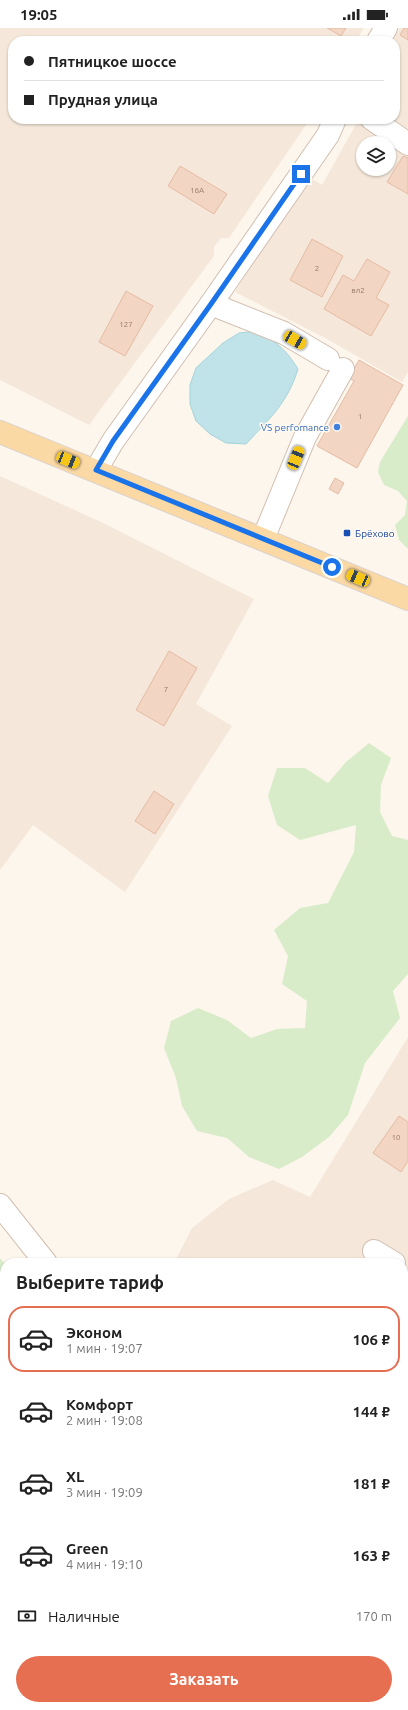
<!DOCTYPE html>
<html lang="ru">
<meta charset="utf-8">
<style>
:root{--surface:#fff;--page:#f2f2f2;--text:#222;--muted:#767676;--line:#e0e0e0;--accent:#e76f51}
body{margin:0;font-family:Ubuntu,sans-serif;background:var(--page);color:var(--text);height:100vh;display:flex;flex-direction:column;font-size:15px;white-space:nowrap}
*{box-sizing:border-box;margin:0}
p{font-size:13px;color:var(--muted)}
.icon{flex:none;width:22px;height:22px;fill:none;stroke:currentColor;stroke-width:2;stroke-linecap:round;stroke-linejoin:round}
.map{position:relative;flex:1;overflow:hidden}
.panel{position:absolute;left:0px;top:1230px;width:408px;height:452px;display:flex;flex-direction:column;background:var(--surface);border-radius:16px 16px 0 0;box-shadow:0 1px 3px #0004}
.panel>*{flex:none}
.banner{position:absolute;left:8px;top:8px;width:392px;height:88px;border-radius:16px;box-shadow:0 1px 3px #0004;display:grid;align-content:center;height:88px;padding:0 16px;background:var(--surface)}
.tools{position:absolute;left:356px;top:108px;display:grid;gap:8px}
.tools a{display:grid;place-items:center;width:40px;height:40px;border-radius:50%;background:var(--surface);box-shadow:0 1px 3px #0004;font-size:20px}
.end{position:absolute;width:18px;height:18px;margin:-9px;border:5px solid #1a73e8;background:#fff;box-shadow:0 0 0 2px #fff}
.from{border-radius:50%}
.car{position:absolute;width:12px;height:24px;margin:-12px -6px;border-radius:5px;box-shadow:0 0 3px 1px #0007;background:linear-gradient(#f5c518 24%,#345 0 40%,#f5c518 0 76%,#345 0 86%,#f5c518 0)}
.banner b{display:flex;align-items:center;gap:14px;height:38px;font-size:15px}
.banner b+b{border-top:1px solid var(--line)}
.banner i{width:10px;height:10px;background:var(--text)}
ul{padding:0;list-style:none}
li{display:flex;align-items:center;gap:12px;height:66px;margin:0 8px 6px;padding:0 8px;border:2px solid transparent;border-radius:16px}
li div{flex:1}
li b{display:block;font-size:15px}
li em{font-style:normal;font-weight:700}
li.active{border-color:var(--accent)}
li>.icon{width:36px;height:36px;stroke-width:1.5}
h2{padding:0 16px;font-size:18px;line-height:48px}
.pay{display:flex;align-items:center;gap:10px;height:44px;padding:0 16px;font-size:15px}
.pay p{margin-inline-start:auto}
.primary-button{display:flex;gap:8px;margin-top:auto;padding:8px 16px}
.primary-button a{flex:1;height:46px;border-radius:24px;background:var(--accent);color:#fff;font-size:16px;font-weight:700;line-height:46px;text-align:center}
.status{display:flex;justify-content:space-between;align-items:center;height:28px;padding:0 20px;background:var(--surface);direction:ltr}
.status svg{height:11px;fill:currentColor}
.map>svg:first-child{display:block}
.residential{fill:#f5e8da;fill-rule:evenodd}
.green{fill:#d8ecc9}
.water{fill:#bfe3e8;stroke:#a5d3da}
.building{fill:#f3d5c3;stroke:#e6bba3}
.lines{fill:none;stroke-linecap:round;stroke-linejoin:round}
.minor-casing{stroke:#d1beb0;stroke-width:24}
.major-casing{stroke:#dad1cd;stroke-width:24}
.minor{stroke:#fff;stroke-width:22}
.major{stroke:#fbd9a5;stroke-width:22}
.route{stroke:#1a73e8;stroke-width:5}
.shop-dot{fill:#3f7fe0;stroke:#fffaf3;stroke-width:1.5}
.transit-dot{fill:#1a4fb4;stroke:#fffaf3;stroke-width:1.5}
.labels{text-anchor:middle;stroke-width:3;stroke-linejoin:round;paint-order:stroke}
.number-label{font-size:8px;fill:#987a6a}
.shop-label{font-size:10px;fill:#366cbe;stroke:#fffaf3;text-anchor:end}
.transit-label{font-size:10px;fill:#164399;stroke:#fffaf3;text-anchor:start}
</style>
<div class="status"><b>19:05</b><svg viewBox="0 0 49 12"><path d="M0 12V9h3v3zM5 12V6h3v6zM10 12V3h3v9zM15 12V0h3v12zM26 1h20v11H26zM47 4h2v5h-2z"/></svg></div>
<div class="map">
<svg width="408" height="1682" viewBox="0 0 408 1682">
<rect width="100%" height="100%" fill="#fdf6ec"/>
<g class="residential">
<path d="M0 0H364L356 13H13V91H310L229 210H221L214 219V228L89 397 0 352Z"/>
<path d="M400 0H408V344L402 354 325 310 235 264 309 149 322 157 359 91H395V13H391ZM363 115H389V141H363Z"/>
<path d="M0 448 101 494 254 571 196 676 232 698 125 864 33 797 0 842Z"/>
<path d="M408 1009V1500L403 1503V1235H174L192 1200 229 1171 273 1152 310 1169Z"/>
</g>
<g class="green">
<path d="M408 388V521L399 512 395 497 405 487 407 473 398 463 384 457 378 444 380 434Z"/>
<path d="M369 715 391 730 381 757 380 784 392 808 408 812V946L393 963 400 990 365 1035 348 1087 329 1109 302 1129 279 1141 249 1129 227 1110 197 1103 182 1078 176 1050 164 1020 171 993 198 980 227 992 251 1010 277 1001 305 1000 307 973 282 956 288 928 274 902 300 880 328 875 354 824 356 797 300 812 277 797 268 768 277 740H305L328 755 346 734Z"/>
<path d="M0 1230 5 1236V1613L1 1621 5 1625V1651L0 1658Z"/>
<path d="M53 1677H292L288 1682H50Z"/>
</g>
<path class="water" d="M258 303C277 314 287 323 298 341 287 376 270 390 246 416L226 415 210 406 196 393 190 376V357L196 340 223 315 239 305Z"/>
<g class="building">
<path d="M327 0H346L341 8Z"/>
<path d="M404 0H408V12L400 7Z"/>
<path d="M403 128 408 130V166L387 154Z"/>
<path d="M180 138 227 166 214 186 168 158Z"/>
<path d="M312 211 343 228 322 269 290 252Z"/>
<path d="M367 231 390 244 376 270 389 277 371 308 324 281 343 247 354 253Z"/>
<path d="M126 263 153 278 125 328 99 314Z"/>
<path d="M359 332 403 357 357 440 317 418 354 353 349 350Z"/>
<path d="M335 450 344 455 338 466 329 461Z"/>
<path d="M169 623 197 640 164 698 136 682Z"/>
<path d="M154 763 174 776 155 806 135 793Z"/>
<path d="M399 1088 408 1094V1133L401 1144 373 1125Z"/>
<path d="M403 1428 408 1433V1454L403 1459Z"/>
</g>
<g class="lines">
<defs>
<g id="minor">
<path d="M378 13 386 0"/>
<path d="M372 91 408 116"/>
<path d="M211 276 284 305 328 331"/>
<path d="M96 442 113 413 211 276 328 107 335 91"/>
<path d="M263 511 305 409 343 341"/>
<path d="M0 1177 46 1235"/>
<path d="M374 1223 394 1235"/>
<path d="M403 1512 408 1517"/>
<path d="M403 1594 408 1592"/>
<path d="M10 1682 14 1677"/>
</g>
<path id="major" d="M0 404 408 571"/>
</defs>
<use href="#minor" class="minor-casing"/>
<use href="#major" class="major-casing"/>
<use href="#minor" class="minor"/>
<use href="#major" class="major"/>
</g>
<g class="lines">
<path class="route" d="M301 146 211 276 113 413 96 442 332 539"/>
</g>
<circle class="shop-dot" cx="337" cy="399" r="4"/>
<rect class="transit-dot" x="343" y="501" width="8" height="8" rx="2"/>
<g class="labels">
<g class="number-label">
<text x="197" y="165">16А</text>
<text x="317" y="243">2</text>
<text x="358" y="265">вл2</text>
<text x="126" y="299">127</text>
<text x="360" y="391">1</text>
<text x="166" y="664">7</text>
<text x="396" y="1112">10</text>
</g>
<g class="shop-label">
<text x="329" y="403">VS perfomance</text>
</g>
<g class="transit-label">
<text x="355" y="509">Брёхово</text>
</g>
</g>
</svg>
<div class="tools">
<a><svg class="icon" aria-label="layers" viewBox="0 0 24 24"><path d="M12 4l9 5-9 5-9-5zM3 14l9 5 9-5"/></svg></a>
</div>
<i class="end from" style="left:332px;top:539px"></i>
<i class="end" style="left:301px;top:146px"></i>
<i class="car" style="left:295px;top:312px;rotate:120deg"></i>
<i class="car" style="left:296px;top:430px;rotate:22deg"></i>
<i class="car" style="left:68px;top:432px;rotate:112deg"></i>
<i class="car" style="left:358px;top:550px;rotate:293deg"></i>
<div class="banner">
<b><i class="from"></i>Пятницкое шоссе</b>
<b><i></i>Прудная улица</b>
</div>
<section class="panel">
<h2>Выберите тариф</h2>
<ul>
<li class="active"><svg class="icon" aria-label="car" viewBox="0 0 24 24"><path d="M5 17H2v-5l4-1 3-4h7l3 4 3 1v5h-3M9 17h6M6 11h13"/><circle cx="7" cy="17" r="2"/><circle cx="17" cy="17" r="2"/></svg><div><b>Эконом</b><p>1 мин · 19:07</p></div><em>106 ₽</em></li>
<li><svg class="icon" aria-label="car" viewBox="0 0 24 24"><path d="M5 17H2v-5l4-1 3-4h7l3 4 3 1v5h-3M9 17h6M6 11h13"/><circle cx="7" cy="17" r="2"/><circle cx="17" cy="17" r="2"/></svg><div><b>Комфорт</b><p>2 мин · 19:08</p></div><em>144 ₽</em></li>
<li><svg class="icon" aria-label="car" viewBox="0 0 24 24"><path d="M5 17H2v-5l4-1 3-4h7l3 4 3 1v5h-3M9 17h6M6 11h13"/><circle cx="7" cy="17" r="2"/><circle cx="17" cy="17" r="2"/></svg><div><b>XL</b><p>3 мин · 19:09</p></div><em>181 ₽</em></li>
<li><svg class="icon" aria-label="car" viewBox="0 0 24 24"><path d="M5 17H2v-5l4-1 3-4h7l3 4 3 1v5h-3M9 17h6M6 11h13"/><circle cx="7" cy="17" r="2"/><circle cx="17" cy="17" r="2"/></svg><div><b>Green</b><p>4 мин · 19:10</p></div><em>163 ₽</em></li>
</ul>
<div class="pay"><svg class="icon" aria-label="cash" viewBox="0 0 24 24"><path d="M3 7h18v10H3z"/><circle cx="12" cy="12" r="2"/></svg>Наличные<p>170 m</p></div>
<div class="primary-button"><a>Заказать</a></div>
</section>
</div>
